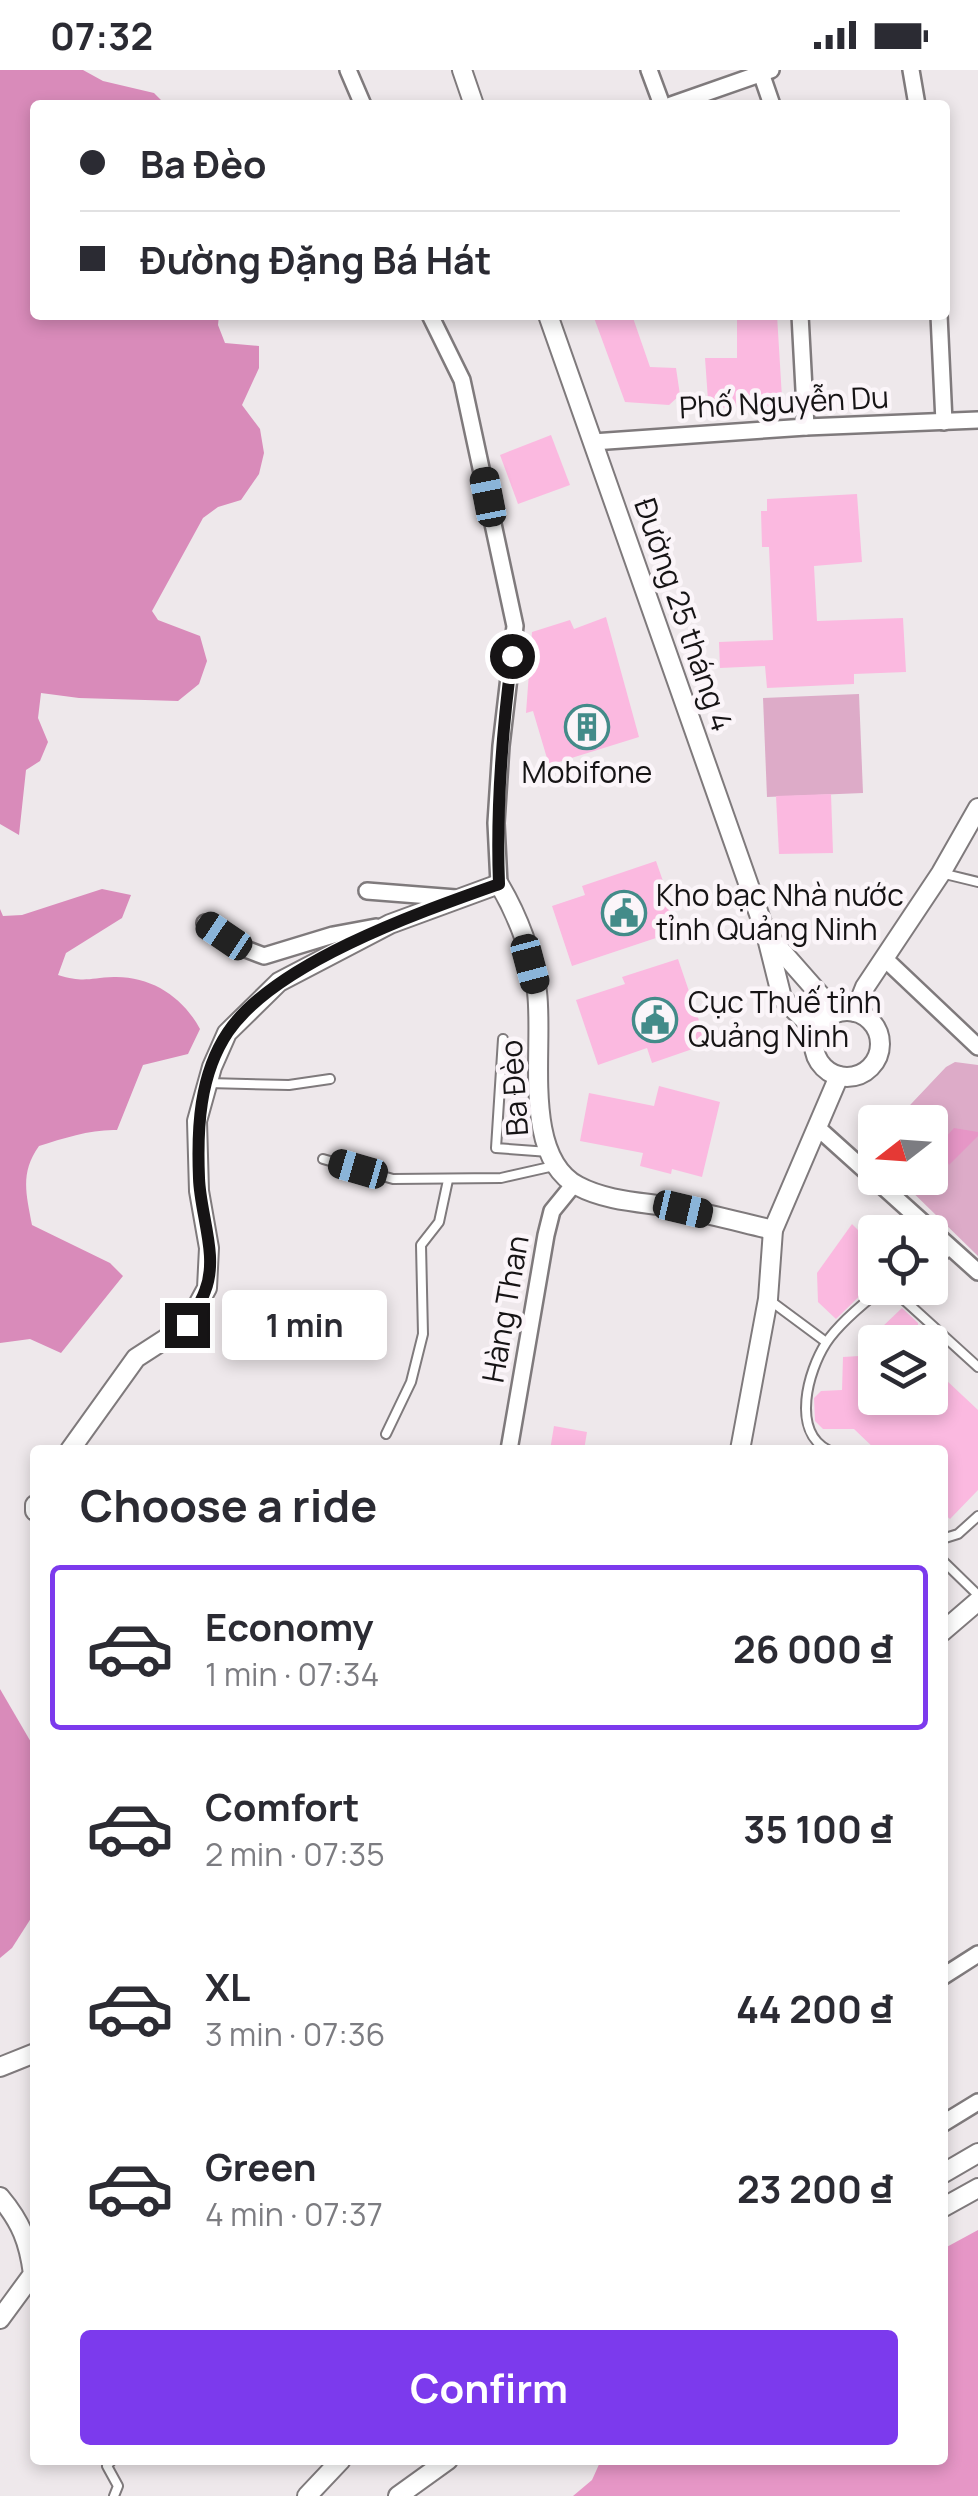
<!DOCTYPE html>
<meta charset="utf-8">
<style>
:root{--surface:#fff;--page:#f7f7f7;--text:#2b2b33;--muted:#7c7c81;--line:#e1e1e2;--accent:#7c3aed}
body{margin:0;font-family:Manrope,sans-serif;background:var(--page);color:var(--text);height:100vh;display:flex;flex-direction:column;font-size:38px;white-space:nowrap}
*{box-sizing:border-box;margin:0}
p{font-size:32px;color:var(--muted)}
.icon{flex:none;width:55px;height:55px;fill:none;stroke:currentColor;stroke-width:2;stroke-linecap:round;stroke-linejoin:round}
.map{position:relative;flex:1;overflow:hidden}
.sheet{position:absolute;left:30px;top:1375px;width:918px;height:1020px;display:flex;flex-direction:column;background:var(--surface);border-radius:10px;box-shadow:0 5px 15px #0003}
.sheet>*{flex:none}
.hud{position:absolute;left:30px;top:30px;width:920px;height:220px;border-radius:10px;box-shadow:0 5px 15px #0003;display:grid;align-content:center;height:220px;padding:0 50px;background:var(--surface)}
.needle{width:65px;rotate:253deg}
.controls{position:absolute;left:858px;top:1035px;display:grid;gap:20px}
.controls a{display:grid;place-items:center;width:90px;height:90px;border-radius:10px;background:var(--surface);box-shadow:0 5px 15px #0003;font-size:50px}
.end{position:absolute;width:45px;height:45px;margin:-22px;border:12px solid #161415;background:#fff;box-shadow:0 0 0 5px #fff}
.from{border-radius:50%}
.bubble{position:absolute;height:70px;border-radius:10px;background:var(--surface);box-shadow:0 5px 15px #0003;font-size:32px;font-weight:700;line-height:70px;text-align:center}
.car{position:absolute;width:30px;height:60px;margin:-30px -15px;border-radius:12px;box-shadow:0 0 8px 2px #0007;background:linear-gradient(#222 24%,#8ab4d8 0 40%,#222 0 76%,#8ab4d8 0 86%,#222 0)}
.hud b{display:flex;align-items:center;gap:35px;height:95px;font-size:38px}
.hud b+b{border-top:2px solid var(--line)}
.hud i{width:25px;height:25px;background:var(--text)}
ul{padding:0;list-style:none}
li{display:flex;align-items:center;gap:30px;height:165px;margin:0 20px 15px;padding:0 30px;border:5px solid transparent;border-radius:10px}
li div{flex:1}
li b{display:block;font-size:38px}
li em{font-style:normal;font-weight:700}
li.on{border-color:var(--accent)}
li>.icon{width:90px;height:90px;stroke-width:1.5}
h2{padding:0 50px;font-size:45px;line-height:120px}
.cta{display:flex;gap:20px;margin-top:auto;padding:20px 50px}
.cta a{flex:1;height:115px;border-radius:10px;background:var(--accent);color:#fff;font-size:40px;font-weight:700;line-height:115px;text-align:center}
.status{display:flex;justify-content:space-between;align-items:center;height:70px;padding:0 50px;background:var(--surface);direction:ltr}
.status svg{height:28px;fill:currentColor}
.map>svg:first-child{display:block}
.green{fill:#ddabc8}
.forest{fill:#d98bba}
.water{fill:#e696c6}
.building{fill:#fbb9e0}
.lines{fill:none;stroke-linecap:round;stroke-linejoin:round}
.service-casing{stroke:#7f7a7c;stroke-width:12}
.minor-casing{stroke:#7f7a7c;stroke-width:20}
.tertiary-casing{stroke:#7f7a7c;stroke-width:22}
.service{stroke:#fff;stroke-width:8}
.minor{stroke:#fff;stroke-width:15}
.tertiary{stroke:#fff;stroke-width:18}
.route{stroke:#161415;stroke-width:12}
.labels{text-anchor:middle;stroke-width:9;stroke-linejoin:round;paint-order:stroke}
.street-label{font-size:30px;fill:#161415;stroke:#fbf5f9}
.poi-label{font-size:30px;fill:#161415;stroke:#fbf5f9;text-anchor:start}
</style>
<div class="status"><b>07:32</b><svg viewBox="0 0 49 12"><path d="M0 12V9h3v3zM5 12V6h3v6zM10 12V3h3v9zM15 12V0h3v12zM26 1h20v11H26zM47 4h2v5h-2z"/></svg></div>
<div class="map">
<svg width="978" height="2426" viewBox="0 0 978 2426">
<rect width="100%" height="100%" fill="#eee8eb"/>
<g class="green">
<path d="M859 624 863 723 767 727 763 628Z"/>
<path d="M955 992 978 995V1186L898 1108H930V1052H894L946 997Z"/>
</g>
<g class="forest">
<path d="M0 0H83L103 11 154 23 166 35H35V245H219L218 255 225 273 259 276V298L242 335 260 359 264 383 259 404 241 430 218 437 203 448 152 541 158 550 200 566 207 591 199 614 178 631 79 628 41 623 38 648 48 672 40 691 26 700 19 765 0 754Z"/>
<path d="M102 819 131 825 122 848 66 883 58 905C85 913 88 908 114 907 151 906 183 927 200 959L188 984 143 995 117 1060C92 1059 64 1068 39 1076 20 1103 26 1123 32 1155L110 1193 123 1206 61 1283 30 1269 0 1273V839L3 846 22 845Z"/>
<path d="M0 1619 35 1679V1842L12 1878 0 1888Z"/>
</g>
<g class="water">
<path d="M954 1058 978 1062V1066L949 1095 943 1081V1070Z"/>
<path d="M978 2160V2426H573L592 2410 601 2390H942L943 2179Z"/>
</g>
<g class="building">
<path d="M593 245H632L650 297 676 298 680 325 669 335 625 332Z"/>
<path d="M737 245H777L782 328 774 336 715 338 708 330 705 288H737Z"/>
<path d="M551 365 570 415 518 434 500 385Z"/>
<path d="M857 424 862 492 814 496 817 551 903 548 906 602 854 604V614L767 618 765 596 720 598 719 572 773 570 769 477H762L761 441H767V429Z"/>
<path d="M606 547 639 667 549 695 533 641 526 643 532 562 570 550 574 559Z"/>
<path d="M831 724 833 783 779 784 776 726Z"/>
<path d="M656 791 680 860 572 896 552 836 585 825 582 816Z"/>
<path d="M678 889 707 974 652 993 647 978 598 995 576 930 625 914 622 907Z"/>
<path d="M659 1016 720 1032 702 1107 672 1099 671 1104 640 1096 643 1083 580 1071 589 1023 654 1036Z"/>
<path d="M852 1154 875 1177V1211L836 1249 818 1232 817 1203Z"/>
<path d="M902 1238 918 1253 919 1272H881V1258Z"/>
<path d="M875 1285V1328H930V1295L978 1340V1420L950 1449 942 1442V1380H876L854 1359H823L815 1351 814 1328 821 1321 842 1320 843 1287Z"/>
<path d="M554 1356 587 1362 584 1380H550Z"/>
</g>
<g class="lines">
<defs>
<g id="service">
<path d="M941 803 978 812"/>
<path d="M503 969 496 1078 549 1082"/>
<path d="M208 1013 289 1015 330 1009"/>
<path d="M323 1089 393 1109 501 1108 554 1096"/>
<path d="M930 1201 951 1178"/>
<path d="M891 1218 978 1297"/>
<path d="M768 1229 826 1272"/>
<path d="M386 1364 411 1312 423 1264 421 1175 439 1152 448 1110"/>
<path d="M828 1380C791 1361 808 1301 826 1273 839 1253 865 1232 883 1218"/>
<path d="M942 1469 958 1464 978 1446"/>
<path d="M942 1490 978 1525"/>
<path d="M112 2390 107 2396 118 2416 114 2426"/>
</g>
<g id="minor">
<path d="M348 0 363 35"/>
<path d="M649 0 662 35"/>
<path d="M911 0 917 35"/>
<path d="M761 3 772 35"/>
<path d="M671 35 771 0"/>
<path d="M430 245 462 310 515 556 501 676 496 753 499 814"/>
<path d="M800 245 806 357"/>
<path d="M939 245 944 352"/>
<path d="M593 372 806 357 978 350"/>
<path d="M367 821 456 828"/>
<path d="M205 853 243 878 264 886 333 865 376 857"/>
<path d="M884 888 978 977"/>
<path d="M819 1059 978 1202"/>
<path d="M509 1380 546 1165 552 1141 574 1114"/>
<path d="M942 1907 978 1884"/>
<path d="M942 2054 978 2032"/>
</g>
<g id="tertiary">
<path d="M462 0 474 35"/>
<path d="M548 245 766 864 782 928 817 962"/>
<path d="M770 868 836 943"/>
<circle cx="847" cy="974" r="33"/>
<path d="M855 942 865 917 941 803 978 738"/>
<path d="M70 1380 136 1288 187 1255 207 1218 209 1178 199 1121 197 1051 212 997 227 963 279 912 390 854 499 814C518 846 533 885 537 922 544 977 521 1086 578 1116 610 1133 649 1132 683 1139 714 1145 743 1153 773 1160"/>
<path d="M740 1380 768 1229 773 1160 839 1006"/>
<path d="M35 1435V1441"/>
<path d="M942 1562 978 1531"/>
<path d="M0 1997 35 1983"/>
<path d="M942 2104 978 2083"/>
<path d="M0 2127C21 2152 29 2172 33 2204L0 2249"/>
<path d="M942 2138 978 2118"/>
<path d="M307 2426 341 2390"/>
<path d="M398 2426 448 2390"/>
</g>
</defs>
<use href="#service" class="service-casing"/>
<use href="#minor" class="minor-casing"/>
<use href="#tertiary" class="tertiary-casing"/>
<use href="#service" class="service"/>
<use href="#minor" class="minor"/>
<use href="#tertiary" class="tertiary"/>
</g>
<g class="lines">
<path class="route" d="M187 1255C193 1244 201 1233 205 1221 219 1187 200 1144 199 1108 197 1059 199 1005 228 962 276 892 420 842 499 814 496 737 502 662 512 586"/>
</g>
<defs>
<symbol id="building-ring" viewBox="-11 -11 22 22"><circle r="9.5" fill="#fbf5f9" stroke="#438b89" stroke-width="1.5"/><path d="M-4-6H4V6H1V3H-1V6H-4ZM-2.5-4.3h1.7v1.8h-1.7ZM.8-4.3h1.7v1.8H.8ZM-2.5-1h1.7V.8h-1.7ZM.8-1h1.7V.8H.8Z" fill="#438b89"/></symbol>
<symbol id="civic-ring" viewBox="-11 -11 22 22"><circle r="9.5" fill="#fbf5f9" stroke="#438b89" stroke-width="1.5"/><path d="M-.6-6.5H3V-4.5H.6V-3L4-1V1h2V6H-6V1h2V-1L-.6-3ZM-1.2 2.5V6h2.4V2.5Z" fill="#438b89"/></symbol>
</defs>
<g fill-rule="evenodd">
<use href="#building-ring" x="562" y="632" width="50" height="50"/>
<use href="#civic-ring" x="599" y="818" width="50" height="50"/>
<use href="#civic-ring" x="630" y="925" width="50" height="50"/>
</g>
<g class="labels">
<g class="street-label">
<text transform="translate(784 333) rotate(-3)" y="10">Phố Nguyễn Du</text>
<text transform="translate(683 545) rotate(71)" y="10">Đường 25 tháng 4</text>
<text transform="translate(515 1018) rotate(-94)" y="10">Ba Đèo</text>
<text transform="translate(506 1239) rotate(-80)" y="10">Hàng Than</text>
</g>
<g class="poi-label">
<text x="587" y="713" text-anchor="middle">Mobifone</text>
<text x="656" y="836">Kho bạc Nhà nước<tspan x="656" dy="34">tỉnh Quảng Ninh</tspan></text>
<text x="688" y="943">Cục Thuế tỉnh<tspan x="688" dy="34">Quảng Ninh</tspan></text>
</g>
</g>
</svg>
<div class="controls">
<a><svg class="needle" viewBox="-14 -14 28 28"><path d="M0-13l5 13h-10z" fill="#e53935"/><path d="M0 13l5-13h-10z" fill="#7c7c81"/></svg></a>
<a><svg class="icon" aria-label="locate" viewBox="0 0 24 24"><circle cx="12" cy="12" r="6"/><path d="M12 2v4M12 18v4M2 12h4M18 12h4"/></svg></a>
<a><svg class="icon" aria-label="layers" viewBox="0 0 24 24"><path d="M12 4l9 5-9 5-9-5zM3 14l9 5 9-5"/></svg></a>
</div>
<i class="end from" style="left:512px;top:586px"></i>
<i class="end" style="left:187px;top:1255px"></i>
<div class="bubble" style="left:222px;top:1220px;width:165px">1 min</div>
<i class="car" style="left:488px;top:427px;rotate:349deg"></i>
<i class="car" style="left:224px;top:866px;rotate:304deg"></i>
<i class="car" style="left:530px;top:894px;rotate:165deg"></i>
<i class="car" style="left:358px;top:1099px;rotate:286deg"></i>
<i class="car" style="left:683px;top:1139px;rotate:103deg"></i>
<div class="hud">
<b><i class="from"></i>Ba Đèo</b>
<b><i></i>Đường Đặng Bá Hát</b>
</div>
<section class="sheet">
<h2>Choose a ride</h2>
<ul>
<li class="on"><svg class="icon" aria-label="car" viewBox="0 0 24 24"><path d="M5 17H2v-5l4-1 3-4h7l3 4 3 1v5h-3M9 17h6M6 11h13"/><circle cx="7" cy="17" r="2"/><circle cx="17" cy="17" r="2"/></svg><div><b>Economy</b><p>1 min · 07:34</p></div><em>26 000 ₫</em></li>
<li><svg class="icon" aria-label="car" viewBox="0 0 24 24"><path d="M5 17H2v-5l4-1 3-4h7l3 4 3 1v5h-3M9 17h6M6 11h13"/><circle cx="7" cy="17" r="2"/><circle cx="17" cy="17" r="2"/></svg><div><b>Comfort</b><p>2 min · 07:35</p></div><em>35 100 ₫</em></li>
<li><svg class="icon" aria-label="car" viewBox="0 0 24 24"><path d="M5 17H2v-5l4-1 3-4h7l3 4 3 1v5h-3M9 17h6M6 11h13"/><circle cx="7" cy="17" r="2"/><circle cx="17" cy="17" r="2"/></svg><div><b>XL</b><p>3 min · 07:36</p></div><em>44 200 ₫</em></li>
<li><svg class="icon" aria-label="car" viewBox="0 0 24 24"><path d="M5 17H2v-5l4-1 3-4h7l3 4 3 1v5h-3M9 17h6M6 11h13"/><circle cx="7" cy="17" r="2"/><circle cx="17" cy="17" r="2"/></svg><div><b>Green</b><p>4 min · 07:37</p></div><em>23 200 ₫</em></li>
</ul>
<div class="cta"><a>Confirm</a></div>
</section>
</div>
